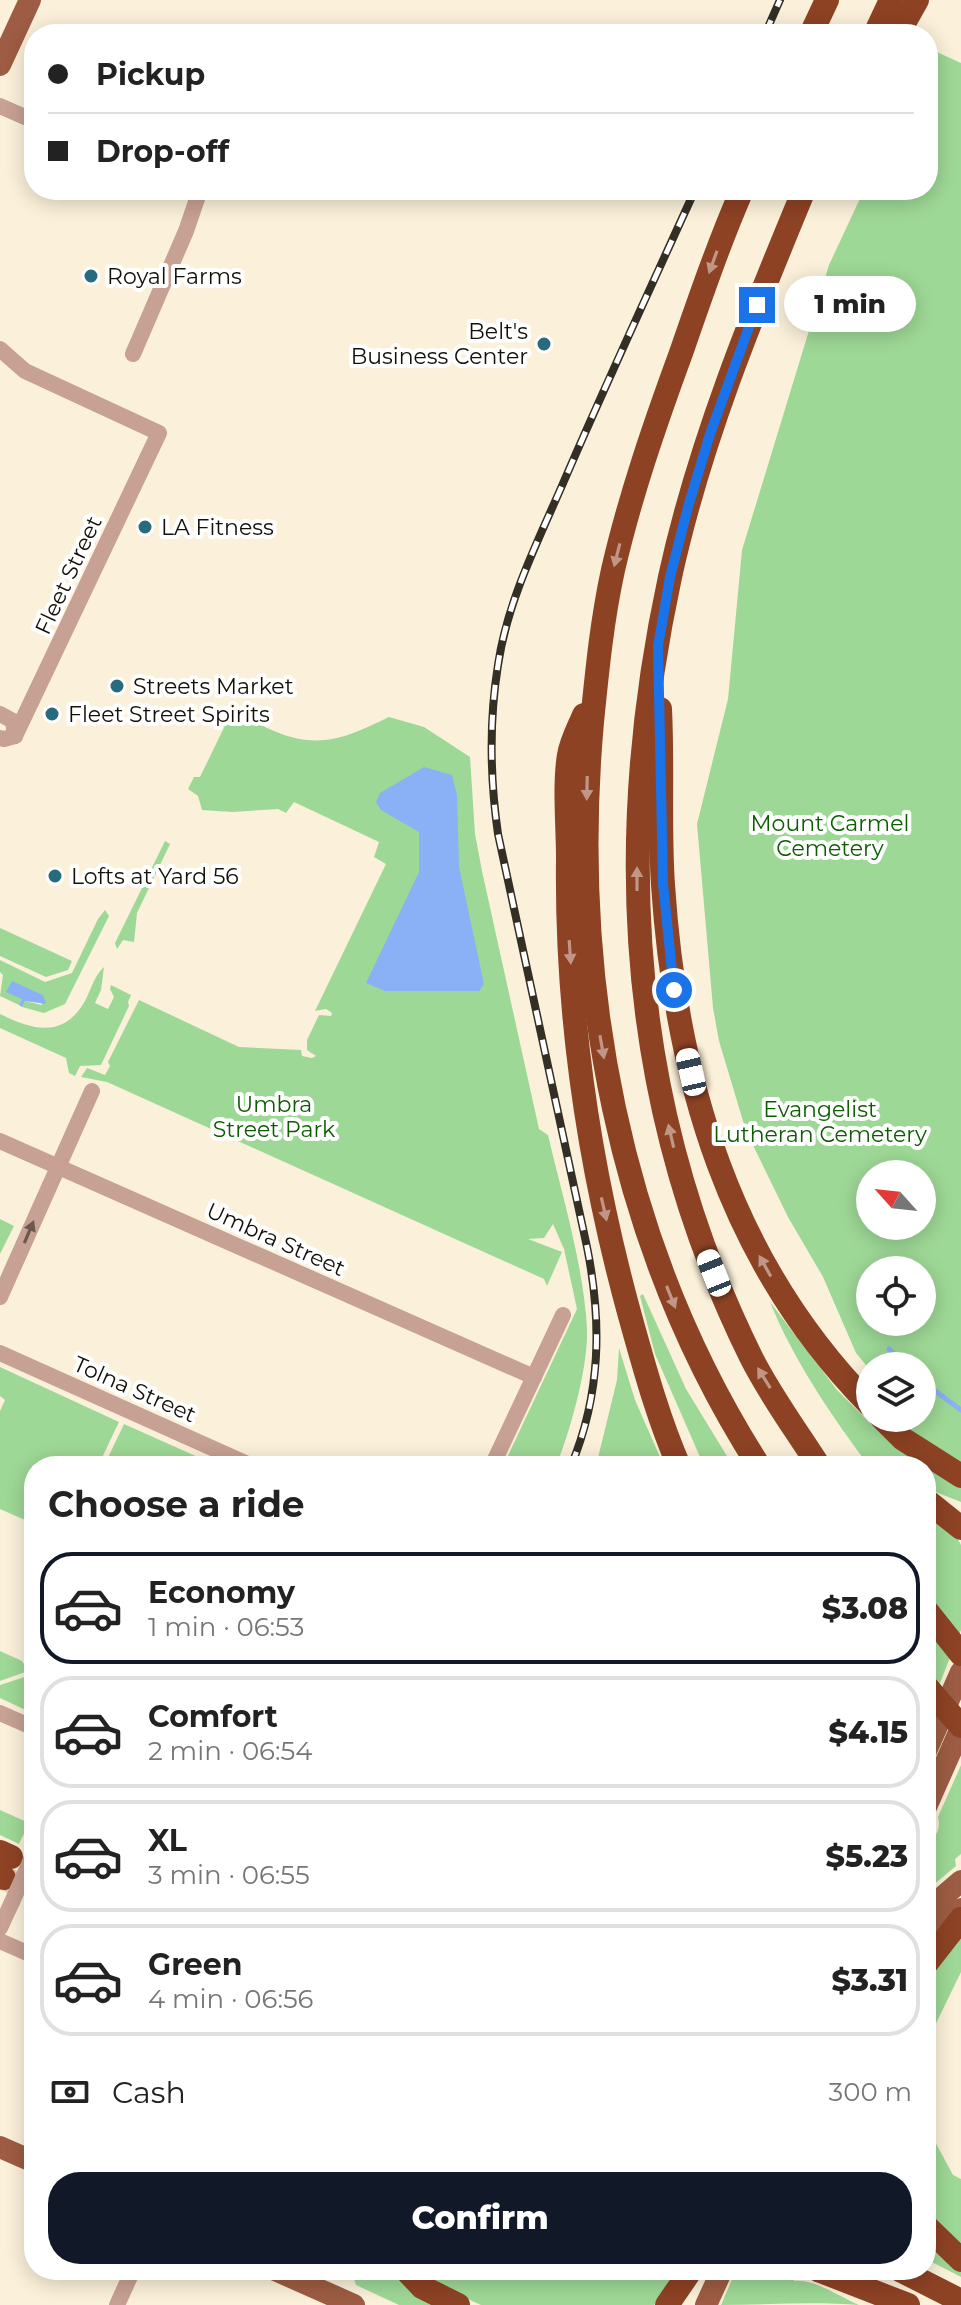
<!DOCTYPE html>
<meta charset="utf-8">
<style>
:root{--surface:#fff;--page:#f2f2f2;--text:#222;--muted:#767676;--line:#e0e0e0;--accent:#111827}
body{margin:0;font-family:Montserrat,sans-serif;background:var(--page);color:var(--text);height:100vh;display:flex;flex-direction:column;font-size:30px;white-space:nowrap}
*{box-sizing:border-box;margin:0}
p{font-size:26px;color:var(--muted)}
.icon{flex:none;width:44px;height:44px;fill:none;stroke:currentColor;stroke-width:2;stroke-linecap:round;stroke-linejoin:round}
.map{position:relative;flex:1;overflow:hidden}
.sheet{position:absolute;left:24px;top:1456px;width:912px;height:824px;display:flex;flex-direction:column;background:var(--surface);border-radius:32px;box-shadow:0 4px 20px #0003}
.sheet>*{flex:none}
.top-card{position:absolute;left:24px;top:24px;width:914px;height:176px;border-radius:32px;box-shadow:0 4px 20px #0003;display:grid;align-content:center;height:176px;padding:0 24px;background:var(--surface)}
.needle{width:52px;rotate:297deg}
.fabs{position:absolute;left:856px;top:1160px;display:grid;gap:16px}
.fabs a{display:grid;place-items:center;width:80px;height:80px;border-radius:50%;background:var(--surface);box-shadow:0 4px 20px #0003;font-size:40px}
.end{position:absolute;width:36px;height:36px;margin:-18px;border:10px solid #1a73e8;background:#fff;box-shadow:0 0 0 4px #fff}
.from{border-radius:50%}
.bubble{position:absolute;height:56px;border-radius:28px;background:var(--surface);box-shadow:0 4px 20px #0003;font-size:26px;font-weight:800;line-height:56px;text-align:center}
.car{position:absolute;width:24px;height:48px;margin:-24px -12px;border-radius:10px;box-shadow:0 0 6px 2px #0007;background:linear-gradient(#fff 24%,#345 0 40%,#fff 0 76%,#345 0 86%,#fff 0)}
.top-card b{display:flex;align-items:center;gap:28px;height:76px;font-size:30px}
.top-card b+b{border-top:2px solid var(--line)}
.top-card i{width:20px;height:20px;background:var(--text)}
ul{padding:0;list-style:none}
li{display:flex;align-items:center;gap:24px;height:112px;margin:0 16px 12px;padding:0 8px;border:4px solid var(--line);border-radius:32px}
li div{flex:1}
li b{display:block;font-size:30px}
li em{font-style:normal;font-weight:800}
li.active{border-color:var(--accent)}
li>.icon{width:72px;height:72px;stroke-width:1.5}
h2{padding:0 24px;font-size:36px;line-height:96px}
.pay{display:flex;align-items:center;gap:20px;height:88px;padding:0 24px;font-size:30px}
.pay p{margin-inline-start:auto}
.action{display:flex;gap:16px;margin-top:auto;padding:16px 24px}
.action a{flex:1;height:92px;border-radius:32px;background:var(--accent);color:#fff;font-size:32px;font-weight:800;line-height:92px;text-align:center}
.map>svg:first-child{display:block}
.green{fill:#9ed896;fill-rule:evenodd}
.water{fill:#8ab0f6}
.lines{fill:none;stroke-linecap:round;stroke-linejoin:round}
.stream{stroke:#8ab0f6;stroke-width:5}
.highway-tunnel{stroke:#d8cfba;stroke-width:24;stroke-dasharray:24 12;stroke-linecap:butt}
.minor{stroke:#c7a193;stroke-width:16}
.major{stroke:#9d5c43;stroke-width:22}
.highway{stroke:#8d4224;stroke-width:24}
.rail-casing{stroke:#332f25;stroke-width:8}
.rail{stroke:#fff;stroke-width:5;stroke-dasharray:15;stroke-linecap:butt}
.minor-bridge{stroke:#c7a193;stroke-width:16}
.highway-bridge{stroke:#8d4224;stroke-width:24}
.oneway{fill:#c09787}
.oneway2{fill:#6d584e}
.route{stroke:#1a73e8;stroke-width:10}
.poi-dot{fill:#296b7e;stroke:#fff;stroke-width:3}
.labels{text-anchor:middle;stroke-width:8;stroke-linejoin:round;paint-order:stroke}
.poi-label{font-size:22px;fill:#131008;stroke:#fff;text-anchor:start}
.street-label{font-size:22px;fill:#131008;stroke:#fff}
.park-label{font-size:22px;fill:#0b5d00;stroke:#fff}
</style>
<div class="map">
<svg width="961" height="2305" viewBox="0 0 961 2305">
<rect width="100%" height="100%" fill="#fbf1da"/>
<g class="green">
<path d="M928 48 961 63V1466L926 1443 898 1418H922V1366H870V1370L856 1353 823 1277 788 1217 746 1131 719 1041 713 1008 697 824 728 699 742 550 829 265 864 190H928ZM870 1174H922V1226H870ZM870 1270H922V1322H870Z"/>
<path d="M233 709C244 714 254 722 265 727 315 751 342 740 389 717L424 727 470 757 475 834 482 871 539 1129 548 1135C563 1199 583 1263 587 1328 589 1364 570 1433 556 1466H503L577 1309 564 1249 553 1224 544 1238 528 1239 562 1252 547 1286 544 1279 107 1082 81 1077 87 1068 105 1075 110 1066 108 1062 139 1000 239 1047 301 1050 302 1056 312 1058 316 1056 307 1050V1040L319 1015 331 1016 332 1013 326 1009 315 1011 386 864 374 857 379 842 294 802 286 813 278 809 232 812 202 810 198 796 188 789 194 777H200Z"/>
<path d="M165 841 170 844 137 913 134 942 123 940 117 949 115 943Z"/>
<path d="M105 910 109 916 65 1004 44 1013 22 1007 25 1001 42 1005 40 994 12 982 22 999 19 1005 0 996 3 975 0 972V960L45 982 72 973 98 919Z"/>
<path d="M0 928 72 961 68 970 46 977 0 956Z"/>
<path d="M104 967 101 990 95 1003 108 1009 114 997 110 989 111 985 131 995 128 1002 129 1006 101 1065 80 1066 75 1076 69 1073 66 1058 0 1028V1014C33 1030 63 1039 85 1001 91 990 94 976 104 967Z"/>
<path d="M0 1219 14 1226 0 1254Z"/>
<path d="M643 1294 686 1389 733 1466H704L655 1354 640 1296Z"/>
<path d="M770 1302 837 1390 868 1421 924 1466H869C831 1415 794 1361 770 1302Z"/>
<path d="M619 1348 635 1400 664 1466H596L617 1380Z"/>
<path d="M0 1367 119 1422 98 1466H34V1524L0 1509V1411L5 1400 0 1396Z"/>
<path d="M124 1424 218 1466H104Z"/>
<path d="M926 1467 961 1487V1502L926 1488Z"/>
<path d="M926 1512 956 1536 961 1545V1630L926 1718Z"/>
<path d="M0 1651 22 1661 28 1671 0 1681Z"/>
<path d="M34 1674 32 1713 0 1698V1685Z"/>
<path d="M961 1765V1854L955 1859 956 1866 926 1891V1844C936 1838 941 1829 938 1817Z"/>
<path d="M0 1810 29 1823 19 1844 0 1835Z"/>
<path d="M961 1927V1972L926 2044V1969Z"/>
<path d="M926 2125 953 2175 961 2179V2252L926 2218Z"/>
<path d="M926 2241 961 2271V2277L926 2259Z"/>
<path d="M351 2270H397L439 2305H399L356 2285Z"/>
<path d="M419 2270H674L662 2296 654 2305H481L441 2287Z"/>
<path d="M736 2270H779L795 2281C815 2279 840 2297 859 2305 813 2301 767 2305 721 2305Z"/>
</g>
<g class="water">
<path d="M424 767 452 775 457 795 459 867 484 984 479 991H385L366 983 419 872V832L381 810 376 802 380 793Z"/>
<path d="M12 981 43 995 46 1004 25 1001 22 1007 19 1005 22 999 6 992Z"/>
</g>
<g class="lines">
<g class="stream">
<path d="M889 1349 906 1366"/>
<path d="M922 1381 961 1410"/>
</g>
<path class="highway-tunnel" d="M4 1878 34 1892"/>
<g class="minor">
<path d="M0 106 34 121"/>
<path d="M0 349 25 371 159 433 15 736"/>
<path d="M133 354 186 231 198 196 185 190"/>
<path d="M0 714 13 721 15 736"/>
<path d="M0 738 4 739 15 736"/>
<path d="M0 1141 534 1377"/>
<path d="M0 1297 92 1091"/>
<path d="M0 1353 252 1466"/>
<path d="M492 1466 563 1315"/>
<path d="M0 1713 34 1728"/>
<path d="M0 1928 12 1902"/>
<path d="M0 1941 34 1956"/>
<path d="M117 2305 133 2270"/>
</g>
<g class="major">
<path d="M0 65 30 0"/>
<path d="M926 1751 961 1672"/>
<path d="M926 1807 961 1728"/>
<path d="M926 1911 961 1881"/>
<path d="M926 1938 961 1909"/>
<path d="M0 2147 34 2162"/>
<path d="M275 2270 354 2305"/>
<path d="M706 2305 722 2270"/>
</g>
<g class="highway">
<path d="M811 34 827 0"/>
<path d="M875 34 891 0"/>
<path d="M898 34 917 0"/>
<path d="M742 190C719 243 700 298 681 353 655 424 630 496 613 570 602 620 597 672 592 722 569 980 618 1246 759 1466"/>
<path d="M804 190C752 315 699 444 670 577 612 845 629 1110 751 1357 770 1395 796 1430 819 1466"/>
<path d="M660 709C663 768 659 826 663 885 676 1080 730 1263 870 1405"/>
<path d="M584 715C579 727 571 742 569 755 564 785 568 827 568 858 566 1013 589 1167 630 1316 644 1366 658 1418 679 1466"/>
<path d="M882 1418 903 1439 961 1476"/>
<path d="M926 1500 961 1528"/>
<path d="M926 1610 961 1654"/>
<path d="M926 1686 943 1706"/>
<path d="M0 1852 11 1857"/>
<path d="M0 1876 4 1878"/>
<path d="M926 1964 961 1919"/>
<path d="M926 2226 961 2260"/>
<path d="M406 2270 422 2287 458 2305"/>
<path d="M818 2270 908 2305"/>
<path d="M900 2270 961 2301"/>
<path d="M667 2305 691 2270"/>
</g>
<defs>
<g id="rail">
<path d="M765 34 780 0"/>
<path d="M571 1466C601 1394 602 1322 587 1247L498 834C490 778 489 721 498 665 507 603 536 545 561 488 604 388 650 289 695 190"/>
</g>
</defs>
<use href="#rail" class="rail-casing"/>
<use href="#rail" class="rail"/>
<path class="minor-bridge" d="M12 1902 34 1853"/>
<path class="highway-bridge" d="M943 1706 961 1726"/>
</g>
<defs><path id="oneway-solid" d="M-6-.8H1V-3.2L6.5 0L1 3.2V.8H-6Z" transform="scale(2)"/></defs>
<g class="oneway">
<use href="#oneway-solid" transform="translate(713 262) rotate(110)"/>
<use href="#oneway-solid" transform="translate(617 555) rotate(104)"/>
<use href="#oneway-solid" transform="translate(587 788) rotate(91)"/>
<use href="#oneway-solid" transform="translate(637 879) rotate(-90)"/>
<use href="#oneway-solid" transform="translate(570 952) rotate(86)"/>
<use href="#oneway-solid" transform="translate(602 1047) rotate(80)"/>
<use href="#oneway-solid" transform="translate(671 1136) rotate(-103)"/>
<use href="#oneway-solid" transform="translate(604 1209) rotate(77)"/>
<use href="#oneway-solid" transform="translate(765 1266) rotate(-119)"/>
<use href="#oneway-solid" transform="translate(671 1297) rotate(68)"/>
<use href="#oneway-solid" transform="translate(764 1378) rotate(-122)"/>
</g>
<use class="oneway2" href="#oneway-solid" transform="translate(29 1232) rotate(-67)"/>
<g class="lines">
<path class="route" d="M674 990 663 884 658 646 670 577 688 507 710 434 757 305"/>
</g>
<g class="poi-dot">
<circle cx="91" cy="276" r="8"/>
<circle cx="544" cy="344" r="8"/>
<circle cx="145" cy="527" r="8"/>
<circle cx="117" cy="686" r="8"/>
<circle cx="52" cy="714" r="8"/>
<circle cx="55" cy="876" r="8"/>
</g>
<g class="labels">
<g class="poi-label">
<text x="107" y="284">Royal Farms</text>
<text x="528" y="339" text-anchor="end">Belt's<tspan x="528" dy="25">Business Center</tspan></text>
<text x="161" y="535">LA Fitness</text>
<text x="133" y="694">Streets Market</text>
<text x="68" y="722">Fleet Street Spirits</text>
<text x="71" y="884">Lofts at Yard 56</text>
</g>
<g class="street-label">
<text transform="translate(68 575) rotate(-65)" y="8">Fleet Street</text>
<text transform="translate(276 1239) rotate(24)" y="8">Umbra Street</text>
<text transform="translate(135 1389) rotate(24)" y="8">Tolna Street</text>
</g>
<g class="park-label">
<text x="830" y="831">Mount Carmel<tspan x="830" dy="25">Cemetery</tspan></text>
<text x="274" y="1112">Umbra<tspan x="274" dy="25">Street Park</tspan></text>
<text x="820" y="1117">Evangelist<tspan x="820" dy="25">Lutheran Cemetery</tspan></text>
</g>
</g>
</svg>
<div class="fabs">
<a><svg class="needle" viewBox="-14 -14 28 28"><path d="M0-13l5 13h-10z" fill="#e53935"/><path d="M0 13l5-13h-10z" fill="#767676"/></svg></a>
<a><svg class="icon" aria-label="locate" viewBox="0 0 24 24"><circle cx="12" cy="12" r="6"/><path d="M12 2v4M12 18v4M2 12h4M18 12h4"/></svg></a>
<a><svg class="icon" aria-label="layers" viewBox="0 0 24 24"><path d="M12 4l9 5-9 5-9-5zM3 14l9 5 9-5"/></svg></a>
</div>
<i class="end from" style="left:674px;top:990px"></i>
<i class="end" style="left:757px;top:305px"></i>
<div class="bubble" style="left:784px;top:276px;width:132px">1 min</div>
<i class="car" style="left:691px;top:1072px;rotate:347deg"></i>
<i class="car" style="left:714px;top:1273px;rotate:338deg"></i>
<div class="top-card">
<b><i class="from"></i>Pickup</b>
<b><i></i>Drop-off</b>
</div>
<section class="sheet">
<h2>Choose a ride</h2>
<ul>
<li class="active"><svg class="icon" aria-label="car" viewBox="0 0 24 24"><path d="M5 17H2v-5l4-1 3-4h7l3 4 3 1v5h-3M9 17h6M6 11h13"/><circle cx="7" cy="17" r="2"/><circle cx="17" cy="17" r="2"/></svg><div><b>Economy</b><p>1 min · 06:53</p></div><em>$3.08</em></li>
<li><svg class="icon" aria-label="car" viewBox="0 0 24 24"><path d="M5 17H2v-5l4-1 3-4h7l3 4 3 1v5h-3M9 17h6M6 11h13"/><circle cx="7" cy="17" r="2"/><circle cx="17" cy="17" r="2"/></svg><div><b>Comfort</b><p>2 min · 06:54</p></div><em>$4.15</em></li>
<li><svg class="icon" aria-label="car" viewBox="0 0 24 24"><path d="M5 17H2v-5l4-1 3-4h7l3 4 3 1v5h-3M9 17h6M6 11h13"/><circle cx="7" cy="17" r="2"/><circle cx="17" cy="17" r="2"/></svg><div><b>XL</b><p>3 min · 06:55</p></div><em>$5.23</em></li>
<li><svg class="icon" aria-label="car" viewBox="0 0 24 24"><path d="M5 17H2v-5l4-1 3-4h7l3 4 3 1v5h-3M9 17h6M6 11h13"/><circle cx="7" cy="17" r="2"/><circle cx="17" cy="17" r="2"/></svg><div><b>Green</b><p>4 min · 06:56</p></div><em>$3.31</em></li>
</ul>
<div class="pay"><svg class="icon" aria-label="cash" viewBox="0 0 24 24"><path d="M3 7h18v10H3z"/><circle cx="12" cy="12" r="2"/></svg>Cash<p>300 m</p></div>
<div class="action"><a>Confirm</a></div>
</section>
</div>
